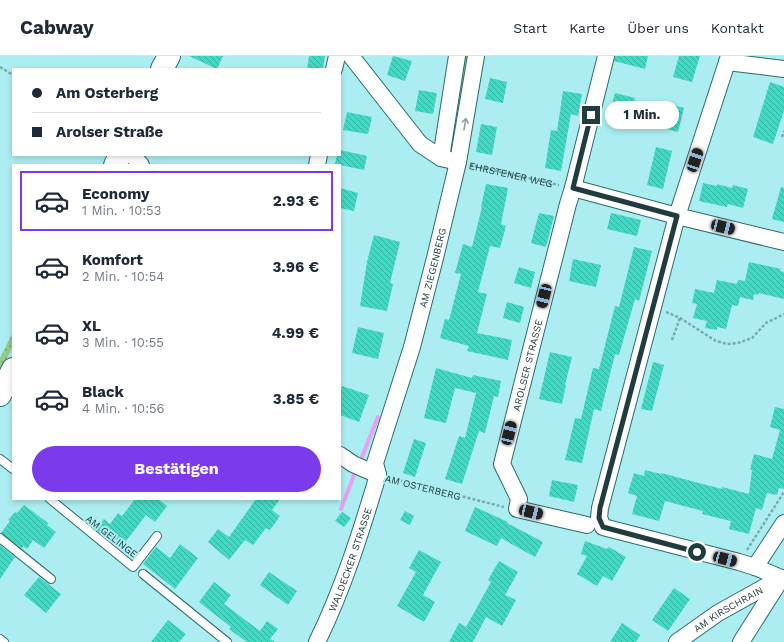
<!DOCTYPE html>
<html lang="de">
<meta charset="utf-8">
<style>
:root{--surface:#fff;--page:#f6f6f7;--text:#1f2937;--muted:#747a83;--line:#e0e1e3;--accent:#7c3aed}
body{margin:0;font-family:"Work Sans",sans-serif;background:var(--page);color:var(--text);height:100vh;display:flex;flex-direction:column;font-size:15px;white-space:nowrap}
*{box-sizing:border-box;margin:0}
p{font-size:13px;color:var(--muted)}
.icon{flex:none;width:22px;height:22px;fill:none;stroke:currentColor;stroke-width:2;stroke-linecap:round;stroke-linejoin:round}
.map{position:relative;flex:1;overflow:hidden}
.details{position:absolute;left:12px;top:108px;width:329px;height:336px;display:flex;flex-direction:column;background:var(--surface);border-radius:0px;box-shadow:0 2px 6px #0003}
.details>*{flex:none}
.banner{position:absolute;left:12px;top:12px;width:329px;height:88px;border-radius:0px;box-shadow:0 2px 6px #0003;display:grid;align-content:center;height:88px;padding:0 20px;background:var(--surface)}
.end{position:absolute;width:18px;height:18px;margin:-9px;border:5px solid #213c3e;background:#fff;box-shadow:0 0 0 2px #fff}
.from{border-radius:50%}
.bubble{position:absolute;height:28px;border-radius:14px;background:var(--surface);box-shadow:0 2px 6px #0003;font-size:13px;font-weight:700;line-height:28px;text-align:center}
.car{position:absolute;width:12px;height:24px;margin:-12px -6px;border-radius:5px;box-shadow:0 0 3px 1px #0007;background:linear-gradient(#222 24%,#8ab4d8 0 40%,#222 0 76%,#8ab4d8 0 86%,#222 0)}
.banner b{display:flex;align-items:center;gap:14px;height:38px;font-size:15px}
.banner b+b{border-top:1px solid var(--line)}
.banner i{width:10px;height:10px;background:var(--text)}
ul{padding:7px 0 0;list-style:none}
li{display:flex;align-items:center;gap:12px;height:60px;margin:0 8px 6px;padding:0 12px;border:2px solid transparent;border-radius:0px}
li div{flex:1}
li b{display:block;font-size:15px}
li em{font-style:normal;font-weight:700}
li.current{border-color:var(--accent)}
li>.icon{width:36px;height:36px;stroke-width:1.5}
.cta{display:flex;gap:8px;margin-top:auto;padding:8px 20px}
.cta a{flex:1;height:46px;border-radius:24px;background:var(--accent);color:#fff;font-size:16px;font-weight:700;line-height:46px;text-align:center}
header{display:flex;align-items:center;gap:24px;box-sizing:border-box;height:56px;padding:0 20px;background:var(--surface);border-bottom:1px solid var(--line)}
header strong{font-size:19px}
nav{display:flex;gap:22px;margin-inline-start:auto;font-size:14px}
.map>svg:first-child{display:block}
.grass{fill:url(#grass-dots)}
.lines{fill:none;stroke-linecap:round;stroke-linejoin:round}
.stream{stroke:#e4a2f1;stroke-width:4}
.building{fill:url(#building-back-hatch)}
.lane-casing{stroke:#2a6b6f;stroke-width:10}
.street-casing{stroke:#2a6b6f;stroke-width:18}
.secondary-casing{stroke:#2a6b6f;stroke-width:24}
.path{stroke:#78aaae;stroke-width:2.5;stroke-dasharray:3 2;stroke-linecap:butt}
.lane{stroke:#fff;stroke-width:8}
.street{stroke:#fff;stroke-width:16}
.secondary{stroke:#fff;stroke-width:22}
.oneway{stroke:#909e9e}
.route{stroke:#213c3e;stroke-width:5}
.labels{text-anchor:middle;stroke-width:4;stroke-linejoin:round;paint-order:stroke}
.street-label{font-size:10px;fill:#213c3e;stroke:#acedf1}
</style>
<header>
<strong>Cabway</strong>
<nav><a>Start</a><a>Karte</a><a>Über uns</a><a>Kontakt</a></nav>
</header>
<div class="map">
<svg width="784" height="586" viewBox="0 0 784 586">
<defs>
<pattern id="grass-dots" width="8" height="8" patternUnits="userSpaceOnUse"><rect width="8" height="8" fill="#94ca8c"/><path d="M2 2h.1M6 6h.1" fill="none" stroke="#78a574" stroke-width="1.8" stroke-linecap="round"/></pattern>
<pattern id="building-back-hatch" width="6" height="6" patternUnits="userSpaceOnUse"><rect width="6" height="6" fill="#40dac4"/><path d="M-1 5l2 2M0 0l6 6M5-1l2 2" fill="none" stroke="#35b2a1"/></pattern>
</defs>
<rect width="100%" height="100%" fill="#acedf1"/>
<g class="grass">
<path d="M462 0H470L451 98 447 95Z"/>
<path d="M13 276V290L0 316V302Z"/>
</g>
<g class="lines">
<g class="stream">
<path d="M362 401 378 361"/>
<path d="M341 453 354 419"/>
</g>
</g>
<g class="building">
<path d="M189 0H223L217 13Z"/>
<path d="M309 0H325L323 13H307Z"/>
<path d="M393 0 412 5 405 25 387 19Z"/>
<path d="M615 0H648L645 13 614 5Z"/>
<path d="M679 0H700L692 26 673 21Z"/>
<path d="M490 22 507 26 503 47 485 43Z"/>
<path d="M770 26 784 31V55L773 88 753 81Z"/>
<path d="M419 34 437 37 433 58 415 55Z"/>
<path d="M563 35 582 38 578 60 571 58 561 115 545 112 551 74 557 75Z"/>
<path d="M615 37 635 42 628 69 608 63Z"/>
<path d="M666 47 684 52 678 76 659 71Z"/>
<path d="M347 56 372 61 368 78 343 74Z"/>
<path d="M481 68 497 71 492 99 476 96Z"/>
<path d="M656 91 672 95 663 133 647 129Z"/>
<path d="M340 94 367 100 364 114 335 108 337 99H340Z"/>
<path d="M703 127 717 130V128L732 132 733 129 748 133 743 152 728 148 727 151 699 145Z"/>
<path d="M486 128 508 132 501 168 506 170 500 192 490 190 478 236 487 238 477 277 512 284 508 304 467 295 469 290 440 282 445 263 449 264 461 218 455 217 463 188 472 191 482 151H481Z"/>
<path d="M781 131 784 132V166L772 163Z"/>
<path d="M340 132 358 137 354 155 340 152Z"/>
<path d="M539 157 554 160 546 191 531 187Z"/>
<path d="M611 157 641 164 637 180 607 173Z"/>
<path d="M374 179 400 186 390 227 393 228 387 255 360 250 367 206Z"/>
<path d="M634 191 652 195 639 245 635 243 619 299 615 298 601 355 594 353 582 407 565 404 575 362 581 363 593 312 599 313 615 250 619 251Z"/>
<path d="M573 203 601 209 596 231 569 225Z"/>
<path d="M749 206 781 213 780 215 784 216V243L759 237 758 239 754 238 753 244 740 241 738 250 732 249 726 273 717 271V274L705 272 707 265 693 262 697 248 692 247 695 233 714 237 717 224 737 228 738 224 745 225Z"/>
<path d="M519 211 535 216 531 232 514 227Z"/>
<path d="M507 246 524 251 520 267 503 262Z"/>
<path d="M358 271 384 277 378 303 352 297Z"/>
<path d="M550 296 572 301 565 329H566L562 348 539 343Z"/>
<path d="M653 306 664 309 652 355 641 353Z"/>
<path d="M436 312 472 322 473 319 501 325 498 341 494 340 485 377 479 375 462 428 445 423 459 380 465 382 476 337 455 332 446 367 424 362Z"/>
<path d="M342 330 369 339 359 366 340 359V337Z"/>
<path d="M775 351 784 353V433L779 432 777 439 767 437 762 454 756 452 749 478 729 473 731 465 702 458 703 455 665 445 659 465 632 458 637 440 628 437 634 417 644 420 645 414 661 418V417L722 433V431L749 438 752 414H750L754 398 772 403 780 374 770 371Z"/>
<path d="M414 383 426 387 415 421 403 417Z"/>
<path d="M552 424 578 429 574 446 549 440Z"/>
<path d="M135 443H158L167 450 155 466 146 459 123 489 112 480 109 484 96 474 104 463 110 468 118 457 122 460Z"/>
<path d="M256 443H280L272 454 280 460 270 474 266 472 253 489 245 484 229 504 208 486 218 473 229 481Z"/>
<path d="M24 449 48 467 47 469 56 476 44 492 33 484 27 493 23 490 22 493 1 477 10 465 8 464 15 456 17 457Z"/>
<path d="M475 451 508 466 507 467 543 486 535 501 501 482 497 490 465 475Z"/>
<path d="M405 455 414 460 410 469 400 464Z"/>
<path d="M342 456 351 462 344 471 335 465Z"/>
<path d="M585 485 607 493 609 491 626 501 612 525 603 520 597 530 577 518 587 500 581 498Z"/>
<path d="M180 488 198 502 175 533 143 508 156 491 170 502Z"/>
<path d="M0 489 15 501 0 523Z"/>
<path d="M419 494 441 506 423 539 435 546 424 566 397 550 416 516 409 512Z"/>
<path d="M499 505 518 516 505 539 516 544 502 570 486 561 473 586H449L459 567 466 571 491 526 488 524Z"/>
<path d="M269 516 297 535 288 549 260 529Z"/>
<path d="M39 521 61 538 46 557 24 539Z"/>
<path d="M214 526 231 539 224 548 260 575 267 565 278 573 270 583 275 586H247L229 573 231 571 199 546Z"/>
<path d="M674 532 690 543 668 575 652 564Z"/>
<path d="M168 564 186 578 179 586H151Z"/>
<path d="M622 567 640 579 636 586H610Z"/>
</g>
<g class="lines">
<defs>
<g id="lane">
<path d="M0 403 13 413"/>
<path d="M50 443 133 511 157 480"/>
<path d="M0 482 51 523"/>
<path d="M143 518 227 586"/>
<path d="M0 583 4 586"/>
</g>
<g id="street">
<path d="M351 0 420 88 441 102 458 106"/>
<path d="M729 0 677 160 600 452 599 462 603 471 739 506 755 511 781 522"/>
<path d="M727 6 784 13"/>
<path d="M334 13 337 0"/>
<path d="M132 99 141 109"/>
<path d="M441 102 457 0"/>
<path d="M317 109 319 99"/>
<path d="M573 132 677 160 784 186"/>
<path d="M340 399 353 408 378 419"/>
<path id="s2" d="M378 419 375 407 412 291 435 202 458 106 476 0"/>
<path id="s3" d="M587 469 517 453 519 443 502 408 568 148 573 132 606 0"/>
<path d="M755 511 784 467"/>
<path id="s4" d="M317 586C343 533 361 476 378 419"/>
<path id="s5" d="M677 586 718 557 781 522"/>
<path d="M741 586 781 523"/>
</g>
<g id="secondary">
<path d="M162 13 169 0"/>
<path d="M115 109 120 99"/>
<path d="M0 339 13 313"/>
</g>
</defs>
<use href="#lane" class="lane-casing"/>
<use href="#street" class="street-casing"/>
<use href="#secondary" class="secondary-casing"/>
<g class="path">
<path d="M0 11 13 19"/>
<path d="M782 81 784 75"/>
<path id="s1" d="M470 109 559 129"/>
<path d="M666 256 680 262 716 285 727 288 738 287 752 282 766 267 784 258"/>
<path d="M672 284 680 262"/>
<path d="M390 422 504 451"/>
<path d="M747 494 784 436"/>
</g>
<use href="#lane" class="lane"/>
<use href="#street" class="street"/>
<use href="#secondary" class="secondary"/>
</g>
<defs><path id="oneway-shaft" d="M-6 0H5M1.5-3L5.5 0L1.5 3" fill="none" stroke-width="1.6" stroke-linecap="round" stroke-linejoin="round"/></defs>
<use class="oneway" href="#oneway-shaft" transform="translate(465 68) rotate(-80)"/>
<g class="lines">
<path class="route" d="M591 59 573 132 677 160 600 452 599 462 603 471 697 496"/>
</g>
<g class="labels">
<g class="street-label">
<text dy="4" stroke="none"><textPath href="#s1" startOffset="42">EHRSTENER WEG</textPath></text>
<text dy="4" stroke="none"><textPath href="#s2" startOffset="216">AM ZIEGENBERG</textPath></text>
<text dy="4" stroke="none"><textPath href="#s3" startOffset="223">AROLSER STRASSE</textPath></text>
<text transform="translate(423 431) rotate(14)" y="4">AM OSTERBERG</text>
<text transform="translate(112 480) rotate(38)" y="4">AM GELINGE</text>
<text dy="4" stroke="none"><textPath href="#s4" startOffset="89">WALDECKER STRASSE</textPath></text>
<text dy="4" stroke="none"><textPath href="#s5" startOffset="61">AM KIRSCHRAIN</textPath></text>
</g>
</g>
</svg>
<i class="end from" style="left:697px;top:496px"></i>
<i class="end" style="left:591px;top:59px"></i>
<div class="bubble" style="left:605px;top:45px;width:74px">1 Min.</div>
<i class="car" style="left:695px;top:104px;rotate:18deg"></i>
<i class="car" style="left:723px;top:171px;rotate:104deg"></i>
<i class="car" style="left:544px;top:240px;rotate:194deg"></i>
<i class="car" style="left:509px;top:377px;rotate:14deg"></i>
<i class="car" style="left:531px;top:456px;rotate:103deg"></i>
<i class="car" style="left:725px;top:503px;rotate:105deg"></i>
<div class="banner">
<b><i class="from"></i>Am Osterberg</b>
<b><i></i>Arolser Straße</b>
</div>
<section class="details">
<ul>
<li class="current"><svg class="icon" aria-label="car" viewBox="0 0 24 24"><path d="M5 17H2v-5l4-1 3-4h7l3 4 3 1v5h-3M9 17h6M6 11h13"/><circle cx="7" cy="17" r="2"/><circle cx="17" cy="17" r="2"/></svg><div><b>Economy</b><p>1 Min. · 10:53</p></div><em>2.93 €</em></li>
<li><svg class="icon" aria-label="car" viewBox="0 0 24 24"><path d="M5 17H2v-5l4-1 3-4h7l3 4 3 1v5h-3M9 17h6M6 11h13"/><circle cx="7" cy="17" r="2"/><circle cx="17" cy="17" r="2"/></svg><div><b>Komfort</b><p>2 Min. · 10:54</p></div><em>3.96 €</em></li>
<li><svg class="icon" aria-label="car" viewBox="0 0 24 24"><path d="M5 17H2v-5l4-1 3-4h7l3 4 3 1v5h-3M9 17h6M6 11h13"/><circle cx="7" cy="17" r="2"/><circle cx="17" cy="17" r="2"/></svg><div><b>XL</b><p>3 Min. · 10:55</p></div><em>4.99 €</em></li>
<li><svg class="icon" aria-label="car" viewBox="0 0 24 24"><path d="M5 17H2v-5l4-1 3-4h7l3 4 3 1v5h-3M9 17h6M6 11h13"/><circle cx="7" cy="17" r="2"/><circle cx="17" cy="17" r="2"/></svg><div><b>Black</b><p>4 Min. · 10:56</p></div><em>3.85 €</em></li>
</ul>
<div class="cta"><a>Bestätigen</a></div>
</section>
</div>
